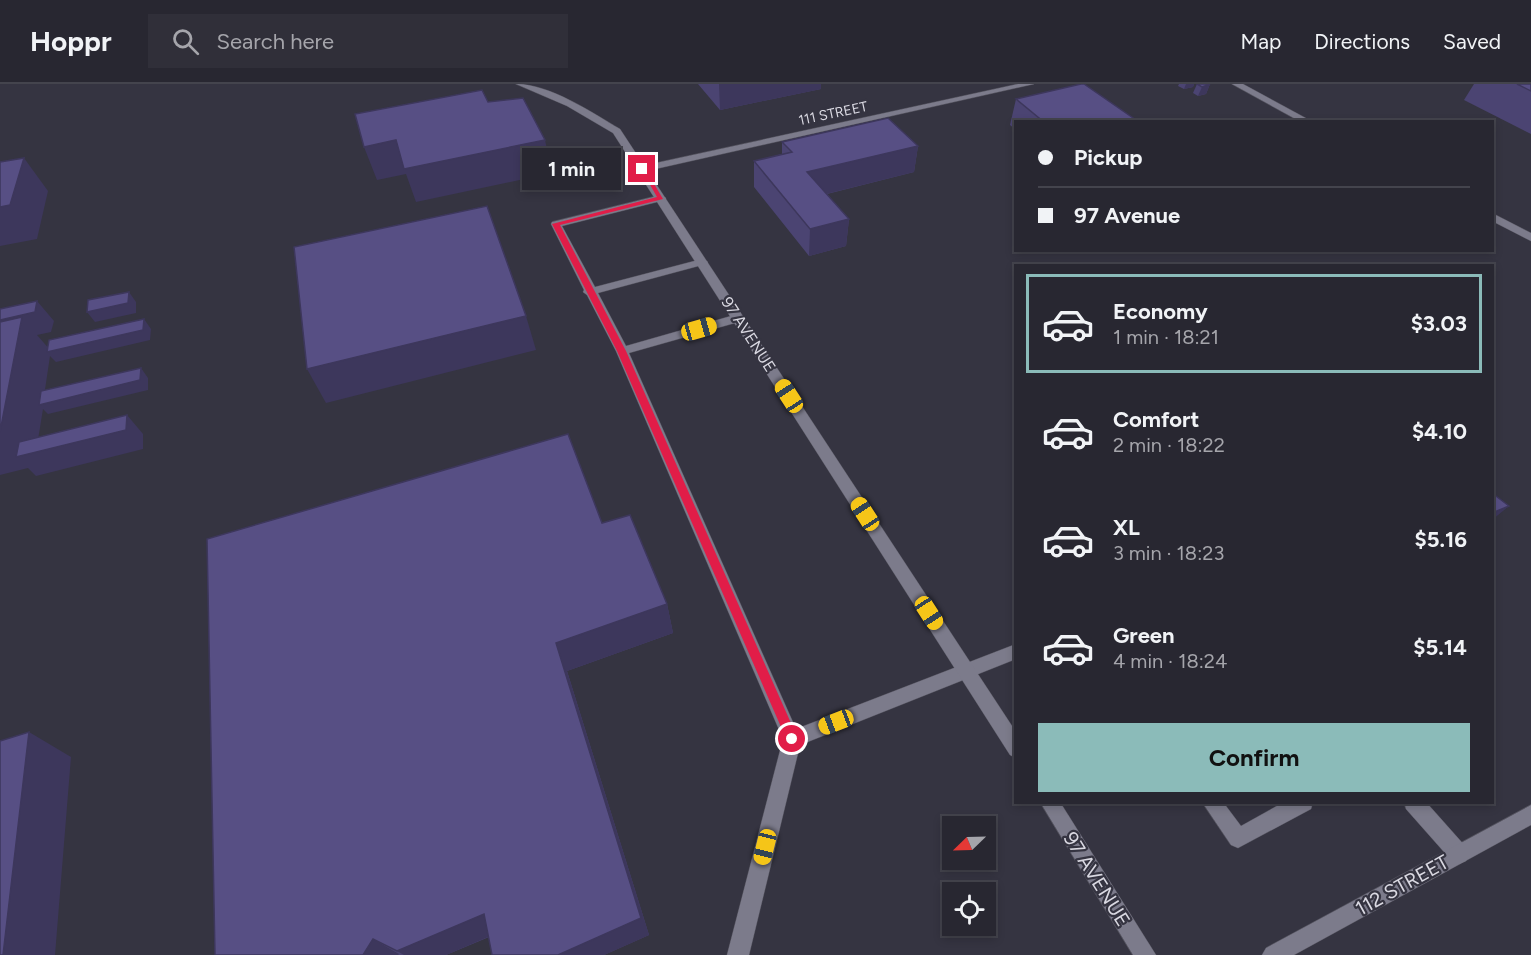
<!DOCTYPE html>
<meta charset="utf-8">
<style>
:root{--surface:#282731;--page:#302f39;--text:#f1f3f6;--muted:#a5a5ab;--line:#44444d;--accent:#8bbbb9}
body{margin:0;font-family:Figtree,sans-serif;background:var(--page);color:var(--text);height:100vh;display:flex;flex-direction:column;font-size:22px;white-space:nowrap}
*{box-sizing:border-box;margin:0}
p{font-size:20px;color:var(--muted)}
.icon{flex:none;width:33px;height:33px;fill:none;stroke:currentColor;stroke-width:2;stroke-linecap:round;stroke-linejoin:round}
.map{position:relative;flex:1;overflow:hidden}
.side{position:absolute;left:1014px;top:180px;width:480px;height:540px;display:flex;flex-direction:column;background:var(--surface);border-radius:0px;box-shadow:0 3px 9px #0003,0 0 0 2px var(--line)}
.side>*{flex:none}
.top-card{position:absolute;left:1014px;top:36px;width:480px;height:132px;border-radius:0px;box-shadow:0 3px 9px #0003,0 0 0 2px var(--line);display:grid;align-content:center;height:132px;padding:0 24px;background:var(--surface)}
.needle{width:39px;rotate:247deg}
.tools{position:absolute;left:942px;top:732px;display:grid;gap:12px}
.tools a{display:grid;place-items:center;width:54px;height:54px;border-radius:0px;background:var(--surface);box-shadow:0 3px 9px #0003,0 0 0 2px var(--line);font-size:30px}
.end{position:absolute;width:27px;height:27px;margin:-14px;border:8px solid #e11d48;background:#fff;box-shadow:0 0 0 3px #fff}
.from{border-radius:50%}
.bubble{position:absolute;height:42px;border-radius:0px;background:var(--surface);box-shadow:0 3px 9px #0003,0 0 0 2px var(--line);font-size:20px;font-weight:700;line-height:42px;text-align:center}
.car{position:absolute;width:18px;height:36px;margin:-18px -9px;border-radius:8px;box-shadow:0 0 4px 2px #0007;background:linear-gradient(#f5c518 24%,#345 0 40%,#f5c518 0 76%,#345 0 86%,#f5c518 0)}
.top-card b{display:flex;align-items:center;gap:21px;height:57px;font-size:22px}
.top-card b+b{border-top:2px solid var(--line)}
.top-card i{width:15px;height:15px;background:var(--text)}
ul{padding:10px 0 0;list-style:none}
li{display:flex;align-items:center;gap:18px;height:99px;margin:0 12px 9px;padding:0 12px;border:3px solid transparent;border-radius:0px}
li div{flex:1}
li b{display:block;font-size:22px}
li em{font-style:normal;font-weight:700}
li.current{border-color:var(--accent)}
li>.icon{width:54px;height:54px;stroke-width:1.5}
.action{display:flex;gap:12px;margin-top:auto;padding:12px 24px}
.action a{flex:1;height:69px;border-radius:0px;background:var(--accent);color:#111;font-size:24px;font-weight:700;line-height:69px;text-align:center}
header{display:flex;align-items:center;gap:36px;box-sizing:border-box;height:84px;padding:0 30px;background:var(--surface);border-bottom:2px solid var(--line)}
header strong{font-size:28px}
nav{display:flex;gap:33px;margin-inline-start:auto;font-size:21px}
.search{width:420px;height:54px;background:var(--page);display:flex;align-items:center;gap:15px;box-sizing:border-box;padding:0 21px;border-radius:0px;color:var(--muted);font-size:22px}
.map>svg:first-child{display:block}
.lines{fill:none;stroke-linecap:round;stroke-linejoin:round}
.service-casing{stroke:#51505b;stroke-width:1}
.minor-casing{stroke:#51505b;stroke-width:1}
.tertiary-casing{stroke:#51505b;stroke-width:1}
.service{fill:#7c7b8b;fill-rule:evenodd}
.minor{fill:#7c7b8b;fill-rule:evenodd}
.tertiary{fill:#7c7b8b;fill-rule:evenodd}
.wall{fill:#4b4472}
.shaded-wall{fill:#3d375c}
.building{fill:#574f84;stroke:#3d375c;stroke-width:1.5}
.route{fill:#e11d48}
.labels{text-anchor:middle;stroke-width:4.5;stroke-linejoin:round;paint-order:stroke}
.far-street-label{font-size:14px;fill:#dad9e2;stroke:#353441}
.street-label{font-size:16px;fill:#dad9e2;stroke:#353441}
.near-street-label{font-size:20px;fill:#dad9e2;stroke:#353441}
</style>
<header>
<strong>Hoppr</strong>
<div class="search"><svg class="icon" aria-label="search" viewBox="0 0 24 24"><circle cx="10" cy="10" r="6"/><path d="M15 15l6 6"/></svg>Search here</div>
<nav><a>Map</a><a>Directions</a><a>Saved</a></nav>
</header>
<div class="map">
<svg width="1531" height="871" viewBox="0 0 1531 871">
<rect width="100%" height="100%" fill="#353441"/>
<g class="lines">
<defs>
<g id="service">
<path d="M661 111 666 114 665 116 562 142 595 203 702 175 708 178 706 180 598 209 626 262 738 230 744 234 742 237 629 269 796 645 1016 560V575L800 661 749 871H727L783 655 616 267 587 211 583 208 584 206 551 140 552 138Z"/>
<path d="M1202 718H1223L1241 742 1284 718H1313L1311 725 1238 764 1231 761Z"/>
<path d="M1404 718H1426L1466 763 1469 770 1466 777 1459 780 1452 777 1406 725Z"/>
</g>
<g id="minor">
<path d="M1018 0H1034L642 88 637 85 642 82Z"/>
<path d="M1232 0H1243L1313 38H1301Z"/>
<path d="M1492 129 1531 149V157L1492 137Z"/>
<path d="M1531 721V741L1294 871H1262L1266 864Z"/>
</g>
<g id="tertiary">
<path d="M516 0C550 0 591 28 620 45L1016 648V674L1010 671 613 49 567 22Z"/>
<path d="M1040 718H1060L1156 871H1133Z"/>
</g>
</defs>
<use href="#service" class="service-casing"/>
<use href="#minor" class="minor-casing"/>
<use href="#tertiary" class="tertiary-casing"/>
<use href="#service" class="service"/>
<use href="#minor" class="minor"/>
<use href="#tertiary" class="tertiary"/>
</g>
<g class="wall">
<path d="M698 0H821V5L720 26Z"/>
<path d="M1179 0H1194L1193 3 1184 5 1178 2Z"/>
<path d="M1197 0H1210L1206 10 1198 12 1193 9Z"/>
<path d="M1474 0H1531V50L1464 16Z"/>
<path d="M1016 15 1135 38H1016V46L1010 41Z"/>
<path d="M782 58 918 62 914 88 827 110 849 135 846 162 809 172 754 103V77L782 70Z"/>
<path d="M602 439 667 520 673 549 567 587 649 851 604 871H492L489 853 446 871H215Z"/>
</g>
<g class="shaded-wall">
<path d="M719 0H821V5L720 26Z"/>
<path d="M1186 0H1194L1193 3 1184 5Z"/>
<path d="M1210 0 1206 10 1198 12 1202 3Z"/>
<path d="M396 56H545L552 89 416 118 406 90 377 96 364 63Z"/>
<path d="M918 62 914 88 806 115 807 88Z"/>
<path d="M24 74 48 107 37 155 0 162V123Z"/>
<path d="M849 135 846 162 809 172 810 145Z"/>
<path d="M129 208 136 218V229L95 238 87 228Z"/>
<path d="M37 217 54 237 51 248 37 251 51 267 144 235 151 245 150 256 56 278 50 272 43 319 141 284 148 294V306L48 330 43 325 36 368 127 331 143 350V365L36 392 28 384 0 391V236Z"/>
<path d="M526 232 536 266 326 319 307 285Z"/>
<path d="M1509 422 1492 436V429Z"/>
<path d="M667 520 673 549 567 587 649 851 604 871H558L556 559Z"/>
<path d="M29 648 71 673 55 871H3Z"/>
<path d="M484 830 502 847 446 871H404L397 867Z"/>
<path d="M373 855 399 870 398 871H363Z"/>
</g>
<g class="building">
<path d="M1081 0H1084L1136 36 1130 38H1044L1016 15Z"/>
<path d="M1197 0H1210L1202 3Z"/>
<path d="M1517 0H1531V7Z"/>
<path d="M482 6 488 18 523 14 545 56 404 85 396 56 364 63 355 30Z"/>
<path d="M888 34 918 62 807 88 849 135 810 145 754 77 792 68 782 58Z"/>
<path d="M24 74 10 121 0 123V78Z"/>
<path d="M487 122 526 232 307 285 294 163Z"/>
<path d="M129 208 128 219 87 228 88 216Z"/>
<path d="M37 217 35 228 0 236V225Z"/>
<path d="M22 233 0 348V238Z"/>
<path d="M144 235 143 246 47 268 49 256Z"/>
<path d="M141 284 140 296 39 321 41 307Z"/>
<path d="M127 331 126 346 16 373 19 358Z"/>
<path d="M568 350 602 439 630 431 667 520 556 559 641 834 558 871H492L484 830 397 867 373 855 363 871H215L207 455Z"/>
<path d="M1492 409 1509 422 1492 429Z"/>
<path d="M29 648 3 871H0V657Z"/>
</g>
<path class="route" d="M640 83H644L663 115 560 141 626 267 798 655 792 660 788 659 617 267 552 140 657 113Z"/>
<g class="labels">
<g class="far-street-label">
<text transform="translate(833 29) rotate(-12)" y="5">111 STREET</text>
</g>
<g class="street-label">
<text transform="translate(749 250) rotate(57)" y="6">97 AVENUE</text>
</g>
<g class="near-street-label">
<text transform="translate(1097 795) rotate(58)" y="7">97 AVENUE</text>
<text transform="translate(1402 801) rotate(-29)" y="7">112 STREET</text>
</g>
</g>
</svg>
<div class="tools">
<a><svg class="needle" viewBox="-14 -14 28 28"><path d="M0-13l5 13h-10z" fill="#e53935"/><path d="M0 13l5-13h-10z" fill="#a5a5ab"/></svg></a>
<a><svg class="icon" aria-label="locate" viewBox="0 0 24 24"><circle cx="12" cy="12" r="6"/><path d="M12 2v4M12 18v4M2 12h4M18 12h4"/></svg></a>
</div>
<i class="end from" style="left:792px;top:655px"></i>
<i class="end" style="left:642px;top:85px"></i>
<div class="bubble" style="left:522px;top:64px;width:99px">1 min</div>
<i class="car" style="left:699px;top:245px;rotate:74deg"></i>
<i class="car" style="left:789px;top:312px;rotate:327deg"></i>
<i class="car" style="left:865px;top:430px;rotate:327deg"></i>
<i class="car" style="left:929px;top:529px;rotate:147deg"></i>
<i class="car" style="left:836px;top:638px;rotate:249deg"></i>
<i class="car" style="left:765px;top:763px;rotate:194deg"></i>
<div class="top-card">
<b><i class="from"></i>Pickup</b>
<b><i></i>97 Avenue</b>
</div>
<section class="side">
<ul>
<li class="current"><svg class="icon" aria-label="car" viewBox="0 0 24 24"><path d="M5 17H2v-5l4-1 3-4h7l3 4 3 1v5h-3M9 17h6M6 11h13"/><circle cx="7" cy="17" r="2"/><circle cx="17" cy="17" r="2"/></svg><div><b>Economy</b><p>1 min · 18:21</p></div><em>$3.03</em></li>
<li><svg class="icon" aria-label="car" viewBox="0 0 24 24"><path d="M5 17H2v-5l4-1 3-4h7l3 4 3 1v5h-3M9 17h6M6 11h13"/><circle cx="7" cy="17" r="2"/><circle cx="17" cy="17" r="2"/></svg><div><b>Comfort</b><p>2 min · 18:22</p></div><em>$4.10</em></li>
<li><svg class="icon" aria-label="car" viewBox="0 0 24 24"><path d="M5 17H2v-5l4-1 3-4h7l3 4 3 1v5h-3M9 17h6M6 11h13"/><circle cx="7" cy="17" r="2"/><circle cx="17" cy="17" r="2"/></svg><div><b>XL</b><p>3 min · 18:23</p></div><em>$5.16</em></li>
<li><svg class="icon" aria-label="car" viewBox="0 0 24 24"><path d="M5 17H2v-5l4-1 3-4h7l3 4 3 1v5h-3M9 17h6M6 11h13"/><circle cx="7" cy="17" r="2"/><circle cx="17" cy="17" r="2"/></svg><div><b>Green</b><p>4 min · 18:24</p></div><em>$5.14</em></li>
</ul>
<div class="action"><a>Confirm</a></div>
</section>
</div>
